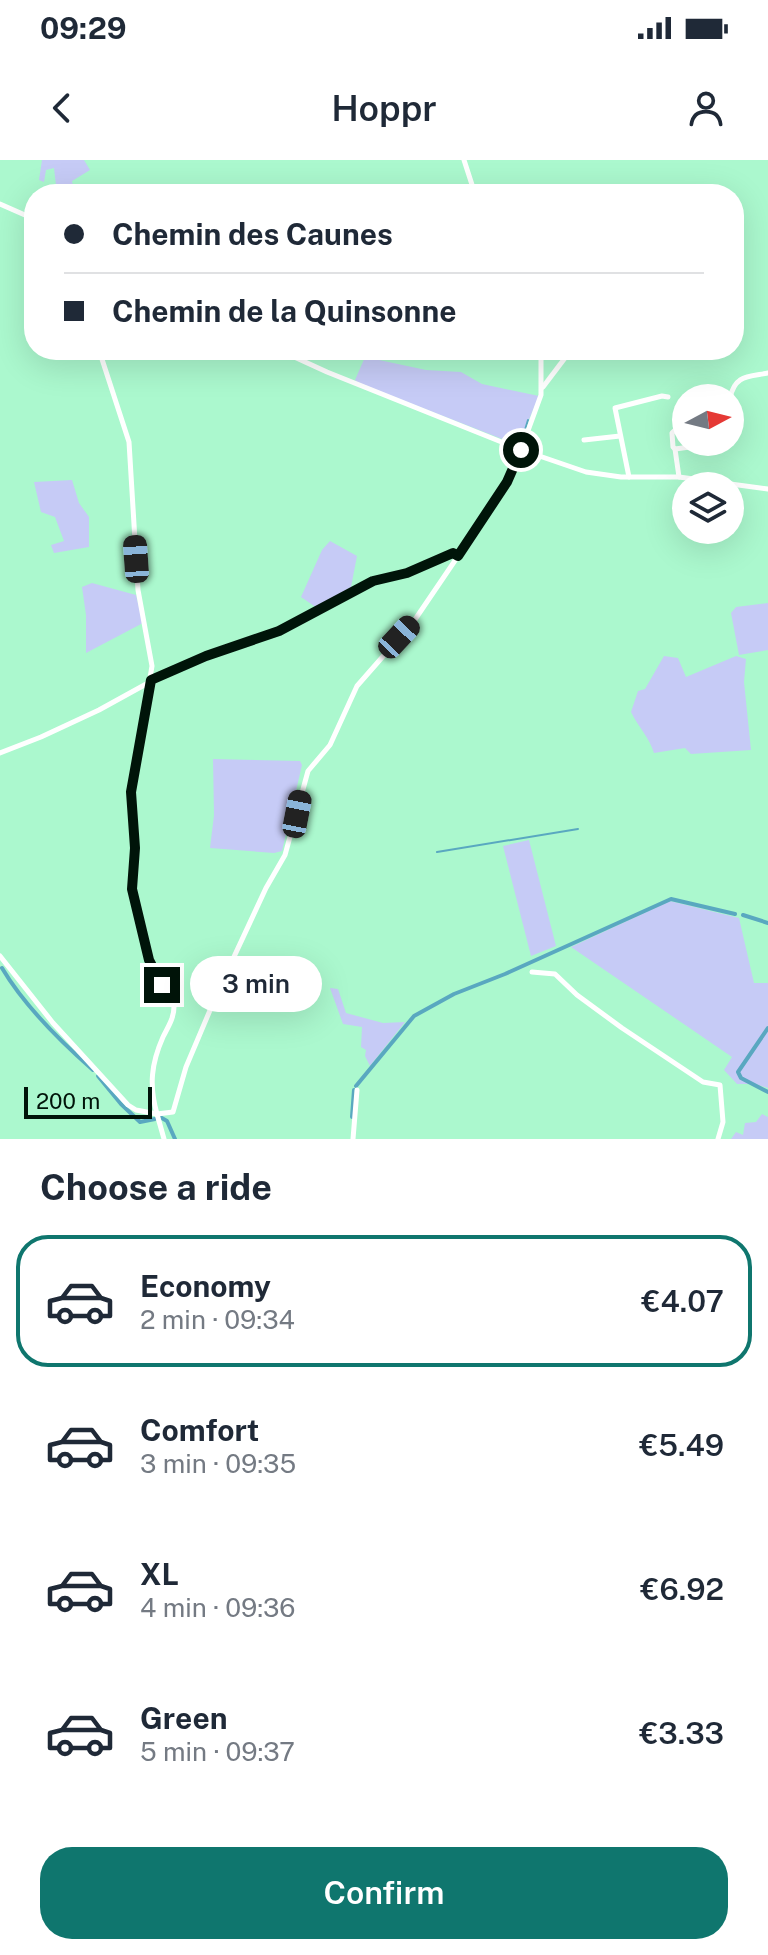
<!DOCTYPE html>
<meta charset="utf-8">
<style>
:root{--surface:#fff;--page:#f2f2f3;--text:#1f2937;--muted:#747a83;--line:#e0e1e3;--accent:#0f766e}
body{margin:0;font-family:"Public Sans",sans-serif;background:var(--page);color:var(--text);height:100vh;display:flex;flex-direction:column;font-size:30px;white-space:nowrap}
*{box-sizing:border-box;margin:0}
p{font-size:26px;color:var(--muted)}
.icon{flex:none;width:44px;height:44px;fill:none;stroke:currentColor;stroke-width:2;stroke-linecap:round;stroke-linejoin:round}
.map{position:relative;height:979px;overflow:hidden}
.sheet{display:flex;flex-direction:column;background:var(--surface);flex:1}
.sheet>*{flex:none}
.guide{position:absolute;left:24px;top:24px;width:720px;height:176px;border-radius:32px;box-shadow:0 8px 32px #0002;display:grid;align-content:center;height:176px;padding:0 40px;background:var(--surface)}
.needle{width:52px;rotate:83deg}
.buttons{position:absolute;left:672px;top:224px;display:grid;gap:16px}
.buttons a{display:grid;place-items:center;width:72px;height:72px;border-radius:50%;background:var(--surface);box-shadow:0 8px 32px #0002;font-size:40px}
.scale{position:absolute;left:24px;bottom:20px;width:128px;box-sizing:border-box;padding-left:8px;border:4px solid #001409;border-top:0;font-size:22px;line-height:28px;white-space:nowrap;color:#001409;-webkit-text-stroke:6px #abf8ce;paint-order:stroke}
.end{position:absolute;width:36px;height:36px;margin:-18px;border:10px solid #001409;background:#fff;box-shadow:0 0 0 4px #fff}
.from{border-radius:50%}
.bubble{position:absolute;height:56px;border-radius:28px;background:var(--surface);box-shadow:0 8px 32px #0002;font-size:26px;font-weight:600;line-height:56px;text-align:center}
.car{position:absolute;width:24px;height:48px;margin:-24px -12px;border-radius:10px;box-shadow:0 0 6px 2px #0007;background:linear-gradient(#222 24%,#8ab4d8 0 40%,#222 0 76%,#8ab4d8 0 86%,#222 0)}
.guide b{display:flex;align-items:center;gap:28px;height:76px;font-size:30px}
.guide b+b{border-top:2px solid var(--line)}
.guide i{width:20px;height:20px;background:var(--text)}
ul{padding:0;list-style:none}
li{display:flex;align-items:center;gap:24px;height:132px;margin:0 16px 12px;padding:0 24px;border:4px solid transparent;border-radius:32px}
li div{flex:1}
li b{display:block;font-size:30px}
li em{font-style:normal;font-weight:600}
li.current{border-color:var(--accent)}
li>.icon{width:72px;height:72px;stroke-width:1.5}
h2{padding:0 40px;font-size:36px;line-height:96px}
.cta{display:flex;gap:16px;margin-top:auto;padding:16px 40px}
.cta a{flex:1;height:92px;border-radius:32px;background:var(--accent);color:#fff;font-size:32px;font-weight:600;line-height:92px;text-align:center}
.status{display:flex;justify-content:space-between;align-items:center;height:56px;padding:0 40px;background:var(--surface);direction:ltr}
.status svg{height:22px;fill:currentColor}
header{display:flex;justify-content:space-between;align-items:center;height:104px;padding:0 40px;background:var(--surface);font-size:36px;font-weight:600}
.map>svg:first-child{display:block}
.green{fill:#c6cbf6}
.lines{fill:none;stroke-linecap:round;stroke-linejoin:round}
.stream{stroke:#59a8c0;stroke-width:2}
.canal{stroke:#59a8c0;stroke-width:4}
.minor{stroke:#fff;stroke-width:5}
.route{stroke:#001409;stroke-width:10}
</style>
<div class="status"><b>09:29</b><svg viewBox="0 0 49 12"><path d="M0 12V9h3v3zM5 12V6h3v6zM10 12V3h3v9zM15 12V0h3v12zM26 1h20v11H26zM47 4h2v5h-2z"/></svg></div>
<header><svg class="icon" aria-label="back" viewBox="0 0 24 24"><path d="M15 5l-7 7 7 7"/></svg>Hoppr<svg class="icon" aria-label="person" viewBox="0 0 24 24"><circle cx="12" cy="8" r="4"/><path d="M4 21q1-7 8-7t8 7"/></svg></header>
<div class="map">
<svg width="768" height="979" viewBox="0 0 768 979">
<rect width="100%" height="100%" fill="#abf8ce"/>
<g class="green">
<path d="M42 0H84L90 10 72 21 74 32 57 34 54 8 46 10 44 22 39 20Z"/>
<path d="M365 197 426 210 461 212 482 224 539 236 518 285 358 223 355 220Z"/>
<path d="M72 320 79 343 89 357V387L54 393 51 385 64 381 55 357 41 352 34 322Z"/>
<path d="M330 381 357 396 351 427 317 448 301 437 322 390Z"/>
<path d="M92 423 136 435 143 463 86 493V455L82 427Z"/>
<path d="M768 443V490L739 495 731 453 736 447Z"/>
<path d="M664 496 678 498 686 517 736 496 746 499 744 522 751 590 691 594 685 588 654 593C649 577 639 568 631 552L638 531 645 529Z"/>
<path d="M213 599 300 601 302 605 282 691 274 693 210 688 214 655Z"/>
<path d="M529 680 556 786 531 796 503 686Z"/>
<path d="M670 741 739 758 754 823H768V928L755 924H737L724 910 732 897 571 787Z"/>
<path d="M330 828 338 829 346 853 383 863 405 862 370 906 365 896 366 890 361 887 362 867 343 864Z"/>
<path d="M762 954 768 957V979H731L736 972 743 975 745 963 756 962Z"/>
</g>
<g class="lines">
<g class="stream">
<path d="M520 286 528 260"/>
<path d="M501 326 518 292"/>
<path d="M437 692 578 669"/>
</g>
<g class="canal">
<path d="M743 755 768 763"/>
<path d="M2 808C25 847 60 881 93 910"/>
<path d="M768 868 738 912 741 918 768 932"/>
<path d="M98 916 121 944 140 962 155 959"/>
<path d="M356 926 414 856 454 834 505 814 671 739 735 754"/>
<path d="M160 957 167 961 175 979"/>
<path d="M352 957 354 930"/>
</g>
<g class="minor">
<path d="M464 0 475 34"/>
<path d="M0 44 34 59"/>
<path d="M99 190 129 282 138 430 152 506 131 632 135 688 133 734 152 809 174 847C174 858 168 867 163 877 151 904 149 926 157 954L173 952 186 907 219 829 266 728 285 695 308 611 330 585 357 526 414 461 492 346 514 309 541 235V190"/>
<path d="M279 190 327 212 519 289"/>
<path d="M543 227 571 190"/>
<path d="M730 238C735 215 747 217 768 213"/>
<path d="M584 280 620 276"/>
<path d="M519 289 586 312 621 317H679L768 329"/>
<path d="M675 289 673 287 672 273 680 265"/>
<path d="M629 317 615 248 662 236 668 237"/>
<path d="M679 317 675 289 727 282"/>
<path d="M0 593 41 577 99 550 168 512 206 496 279 471 357 428 373 421 407 413 453 393 458 396"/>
<path d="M0 796 53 863 128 945 136 950 157 954 164 979"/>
<path d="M532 812 555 814 577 835 622 868 703 922 720 925 723 962 718 979"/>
<path d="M353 979 357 930"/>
</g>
</g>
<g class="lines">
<path class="route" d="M162 825 149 800 132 729 135 688 131 632 151 520 206 496 279 471 373 421 407 413 453 393 458 396 507 322 521 290"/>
</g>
</svg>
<div class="buttons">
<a><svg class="needle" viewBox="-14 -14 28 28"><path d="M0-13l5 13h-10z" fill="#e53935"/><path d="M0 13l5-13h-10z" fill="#747a83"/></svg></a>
<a><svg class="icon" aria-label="layers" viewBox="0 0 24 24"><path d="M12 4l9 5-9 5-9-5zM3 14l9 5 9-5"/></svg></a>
</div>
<div class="scale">200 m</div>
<i class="end from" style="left:521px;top:290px"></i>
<i class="end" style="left:162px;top:825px"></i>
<div class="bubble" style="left:190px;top:796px;width:132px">3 min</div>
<i class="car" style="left:136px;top:399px;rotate:356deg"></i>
<i class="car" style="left:399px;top:477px;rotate:43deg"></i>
<i class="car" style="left:297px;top:654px;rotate:11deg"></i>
<div class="guide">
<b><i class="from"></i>Chemin des Caunes</b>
<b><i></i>Chemin de la Quinsonne</b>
</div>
</div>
<section class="sheet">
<h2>Choose a ride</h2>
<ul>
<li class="current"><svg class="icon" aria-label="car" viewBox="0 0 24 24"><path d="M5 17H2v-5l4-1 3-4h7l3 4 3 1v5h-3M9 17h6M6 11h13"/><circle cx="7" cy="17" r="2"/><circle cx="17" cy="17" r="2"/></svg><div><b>Economy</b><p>2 min · 09:34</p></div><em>€4.07</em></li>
<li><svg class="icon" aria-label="car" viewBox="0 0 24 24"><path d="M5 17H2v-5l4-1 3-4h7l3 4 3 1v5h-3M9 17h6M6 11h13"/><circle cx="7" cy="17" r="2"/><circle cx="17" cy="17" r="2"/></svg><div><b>Comfort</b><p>3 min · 09:35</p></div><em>€5.49</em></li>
<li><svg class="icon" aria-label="car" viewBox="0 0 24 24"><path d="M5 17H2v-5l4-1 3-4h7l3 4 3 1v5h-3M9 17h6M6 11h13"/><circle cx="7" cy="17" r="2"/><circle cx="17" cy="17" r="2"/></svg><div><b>XL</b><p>4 min · 09:36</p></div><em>€6.92</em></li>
<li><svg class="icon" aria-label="car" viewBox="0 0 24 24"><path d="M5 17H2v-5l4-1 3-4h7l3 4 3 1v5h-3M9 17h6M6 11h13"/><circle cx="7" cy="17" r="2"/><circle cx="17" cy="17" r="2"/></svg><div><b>Green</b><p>5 min · 09:37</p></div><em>€3.33</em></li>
</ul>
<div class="cta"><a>Confirm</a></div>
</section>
